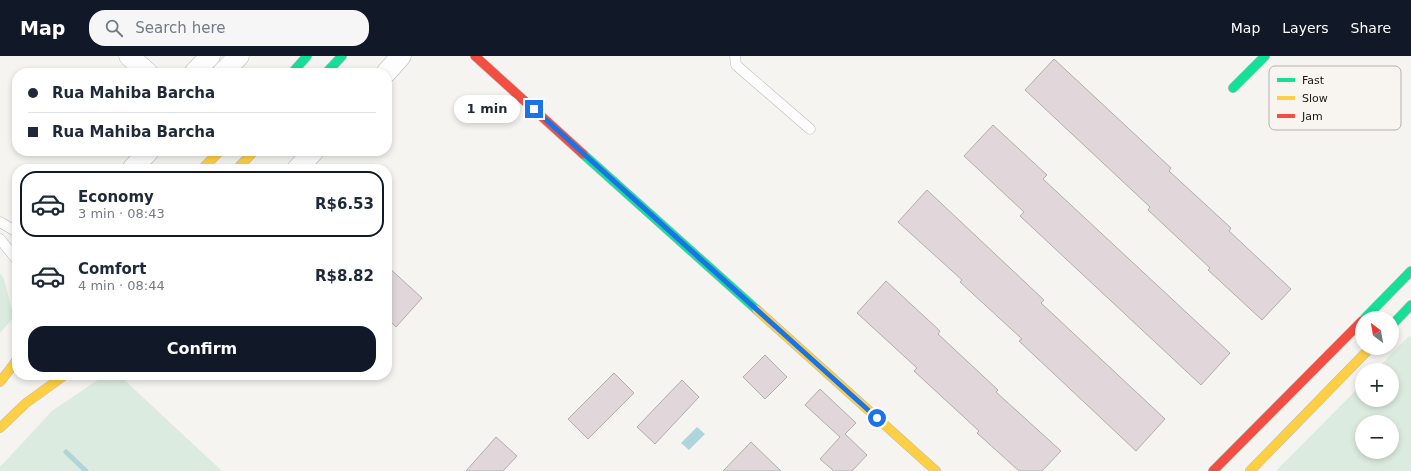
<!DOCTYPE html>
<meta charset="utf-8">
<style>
:root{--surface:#fff;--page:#f6f6f7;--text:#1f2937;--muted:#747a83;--line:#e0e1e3;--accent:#111827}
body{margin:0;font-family:"DejaVu Sans",sans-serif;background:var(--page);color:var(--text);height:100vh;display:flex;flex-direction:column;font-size:15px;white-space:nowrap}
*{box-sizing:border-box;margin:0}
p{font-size:13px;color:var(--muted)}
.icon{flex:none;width:22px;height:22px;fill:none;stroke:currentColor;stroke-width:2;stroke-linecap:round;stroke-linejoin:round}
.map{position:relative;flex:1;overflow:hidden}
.drawer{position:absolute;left:12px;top:108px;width:380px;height:216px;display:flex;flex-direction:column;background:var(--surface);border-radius:16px;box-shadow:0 2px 6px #0003}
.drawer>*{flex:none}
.hud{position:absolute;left:12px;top:12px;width:380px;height:88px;border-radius:16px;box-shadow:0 2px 6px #0003;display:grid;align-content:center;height:88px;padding:0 16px;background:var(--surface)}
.needle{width:26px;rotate:329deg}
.controls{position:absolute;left:1355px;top:255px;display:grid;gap:8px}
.controls a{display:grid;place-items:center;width:44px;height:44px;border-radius:50%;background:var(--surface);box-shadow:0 2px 6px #0003;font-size:20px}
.end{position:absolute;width:18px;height:18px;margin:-9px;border:5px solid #1a73e8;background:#fff;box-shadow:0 0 0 2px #fff}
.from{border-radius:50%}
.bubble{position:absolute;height:28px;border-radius:14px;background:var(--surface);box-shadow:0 2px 6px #0003;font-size:13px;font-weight:700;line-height:28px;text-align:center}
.hud b{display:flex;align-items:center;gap:14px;height:38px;font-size:15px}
.hud b+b{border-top:1px solid var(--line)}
.hud i{width:10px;height:10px;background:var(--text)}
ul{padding:7px 0 0;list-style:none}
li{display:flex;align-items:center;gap:12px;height:66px;margin:0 8px 6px;padding:0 8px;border:2px solid transparent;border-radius:16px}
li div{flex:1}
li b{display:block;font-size:15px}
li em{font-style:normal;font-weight:700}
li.current{border-color:var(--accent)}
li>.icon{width:36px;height:36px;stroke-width:1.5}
.button{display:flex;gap:8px;margin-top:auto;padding:8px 16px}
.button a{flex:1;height:46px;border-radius:16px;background:var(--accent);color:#fff;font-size:16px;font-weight:700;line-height:46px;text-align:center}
header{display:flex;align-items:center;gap:24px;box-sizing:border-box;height:56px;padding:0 20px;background:var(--accent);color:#fff}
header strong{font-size:19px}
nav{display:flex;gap:22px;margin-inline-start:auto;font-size:14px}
.search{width:280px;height:36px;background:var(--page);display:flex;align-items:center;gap:10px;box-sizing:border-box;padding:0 14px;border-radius:16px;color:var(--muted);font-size:15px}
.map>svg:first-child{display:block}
.green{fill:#dcebdf;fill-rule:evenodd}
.water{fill:#afd5db}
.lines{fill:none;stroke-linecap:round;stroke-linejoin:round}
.stream{stroke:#afd5db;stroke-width:5}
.building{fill:#e1d6d9;stroke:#b0aead}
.lane-casing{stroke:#bcbab8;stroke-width:11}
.street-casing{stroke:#bcbab8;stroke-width:21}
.fast-casing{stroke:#bcbab8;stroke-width:10}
.slow-casing{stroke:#bcbab8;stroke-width:10}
.jam-casing{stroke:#bcbab8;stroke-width:10}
.lane{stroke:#fefdfd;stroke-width:10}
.street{stroke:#fefdfd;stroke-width:20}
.fast{stroke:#16e098;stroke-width:9}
.slow{stroke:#ffcf43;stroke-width:9}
.jam{stroke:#f24e42;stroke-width:9}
.route{stroke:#1a73e8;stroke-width:5}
.key{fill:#f8f4ef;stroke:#b5b2ae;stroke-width:1}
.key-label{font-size:11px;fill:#191816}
</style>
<header>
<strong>Map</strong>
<div class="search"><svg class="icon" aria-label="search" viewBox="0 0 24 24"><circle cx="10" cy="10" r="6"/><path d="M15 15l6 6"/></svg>Search here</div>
<nav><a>Map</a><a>Layers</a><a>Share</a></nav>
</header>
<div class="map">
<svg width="1411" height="415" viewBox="0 0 1411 415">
<rect width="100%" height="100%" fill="#f6f4f1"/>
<g class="green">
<path d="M0 217 4 223 14 261 0 277Z"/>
<path d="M1409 280 1411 282V415H1276L1362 328V344H1392V314H1376ZM1362 366H1392V396H1362Z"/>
<path d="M105 319H119L222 415H0V411L52 355Z"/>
</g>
<path class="water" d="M697 371 705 378 689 394 681 387Z"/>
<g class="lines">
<path class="stream" d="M66 396 86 415"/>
</g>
<g class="building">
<path d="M1054 3 1171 112 1169 115 1231 172 1229 175 1291 233 1262 264 1208 214 1210 212 1148 154 1150 151 1025 34Z"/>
<path d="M993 69 1047 119 1043 123 1230 297 1201 329 1020 160 1024 156 964 100Z"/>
<path d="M927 134 1044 244 1041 247 1165 363 1136 395 1019 285 1022 283 960 226 962 224 898 166Z"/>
<path d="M387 210 422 242 396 271 387 262Z"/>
<path d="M886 225 940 275 938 278 998 334 996 336 1061 395 1042 415H1019L977 377 979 375 914 315 917 312 857 257Z"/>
<path d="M765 299 787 321 765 343 743 321Z"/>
<path d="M614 317 634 337 588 383 568 363Z"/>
<path d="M682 324 699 341 655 388 637 371Z"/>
<path d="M820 333 856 367 845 378 867 399 852 415H834L820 403 840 381 805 349Z"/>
<path d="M496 381 517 400 503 415H466Z"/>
<path d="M751 386 781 415H723Z"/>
</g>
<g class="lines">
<defs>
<g id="lane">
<path d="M735 0 736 9 810 73"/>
<path d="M0 166 17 176"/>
<path d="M0 183 17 204"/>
</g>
<g id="street">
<path d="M129 0 148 17"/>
<path d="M194 17 210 0"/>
<path d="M222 17 239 0"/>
<path d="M386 17 401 0"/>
<path d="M132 113 149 95"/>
<path d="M297 113 314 95"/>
</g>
<g id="fast">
<path d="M292 17 307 0"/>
<path d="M326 17 342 0"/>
<path d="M1233 32 1265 0"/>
<path d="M583 98 757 254"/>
<path d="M1365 262 1411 215"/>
<path d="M1392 269 1411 249"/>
</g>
<g id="slow">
<path d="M202 113 220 95"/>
<path d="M237 113 254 95"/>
<path d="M757 254 936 415"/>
<path d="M0 326 17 304"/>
<path d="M0 372 26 347 65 319"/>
<path d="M1250 415 1370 292"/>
</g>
<g id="jam">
<path d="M475 0 583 98"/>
<path d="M1213 415 1362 265"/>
</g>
</defs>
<use href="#lane" class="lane-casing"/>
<use href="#street" class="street-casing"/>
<use href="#fast" class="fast-casing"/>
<use href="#slow" class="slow-casing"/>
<use href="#jam" class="jam-casing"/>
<use href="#lane" class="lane"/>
<use href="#street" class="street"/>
<use href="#fast" class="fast"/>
<use href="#slow" class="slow"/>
<use href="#jam" class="jam"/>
</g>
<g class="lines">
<path class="route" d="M534 53 877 362"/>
</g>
<rect x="1269" y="10" width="132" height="64" rx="6" class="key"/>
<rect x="1277" y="22" width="18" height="4" fill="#16e098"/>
<rect x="1277" y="40" width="18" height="4" fill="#ffcf43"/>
<rect x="1277" y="58" width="18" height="4" fill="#f24e42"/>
<g class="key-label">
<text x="1302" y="28">Fast</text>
<text x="1302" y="46">Slow</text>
<text x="1302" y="64">Jam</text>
</g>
</svg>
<div class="controls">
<a><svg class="needle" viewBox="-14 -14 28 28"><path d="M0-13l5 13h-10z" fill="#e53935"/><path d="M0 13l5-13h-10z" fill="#747a83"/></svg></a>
<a>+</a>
<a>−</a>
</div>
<i class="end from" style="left:877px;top:362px"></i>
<i class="end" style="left:534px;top:53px"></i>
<div class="bubble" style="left:454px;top:39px;width:66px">1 min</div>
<div class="hud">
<b><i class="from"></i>Rua Mahiba Barcha</b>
<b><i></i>Rua Mahiba Barcha</b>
</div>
<section class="drawer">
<ul>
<li class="current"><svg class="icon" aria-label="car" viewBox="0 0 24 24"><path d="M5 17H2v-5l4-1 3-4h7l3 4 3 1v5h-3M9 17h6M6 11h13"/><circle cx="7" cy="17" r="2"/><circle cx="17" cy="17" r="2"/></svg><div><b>Economy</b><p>3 min · 08:43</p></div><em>R$6.53</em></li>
<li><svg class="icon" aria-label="car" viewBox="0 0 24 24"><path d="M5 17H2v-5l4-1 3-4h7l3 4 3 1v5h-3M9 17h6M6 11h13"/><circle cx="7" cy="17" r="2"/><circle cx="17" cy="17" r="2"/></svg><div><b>Comfort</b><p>4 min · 08:44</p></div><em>R$8.82</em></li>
</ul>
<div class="button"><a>Confirm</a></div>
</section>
</div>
